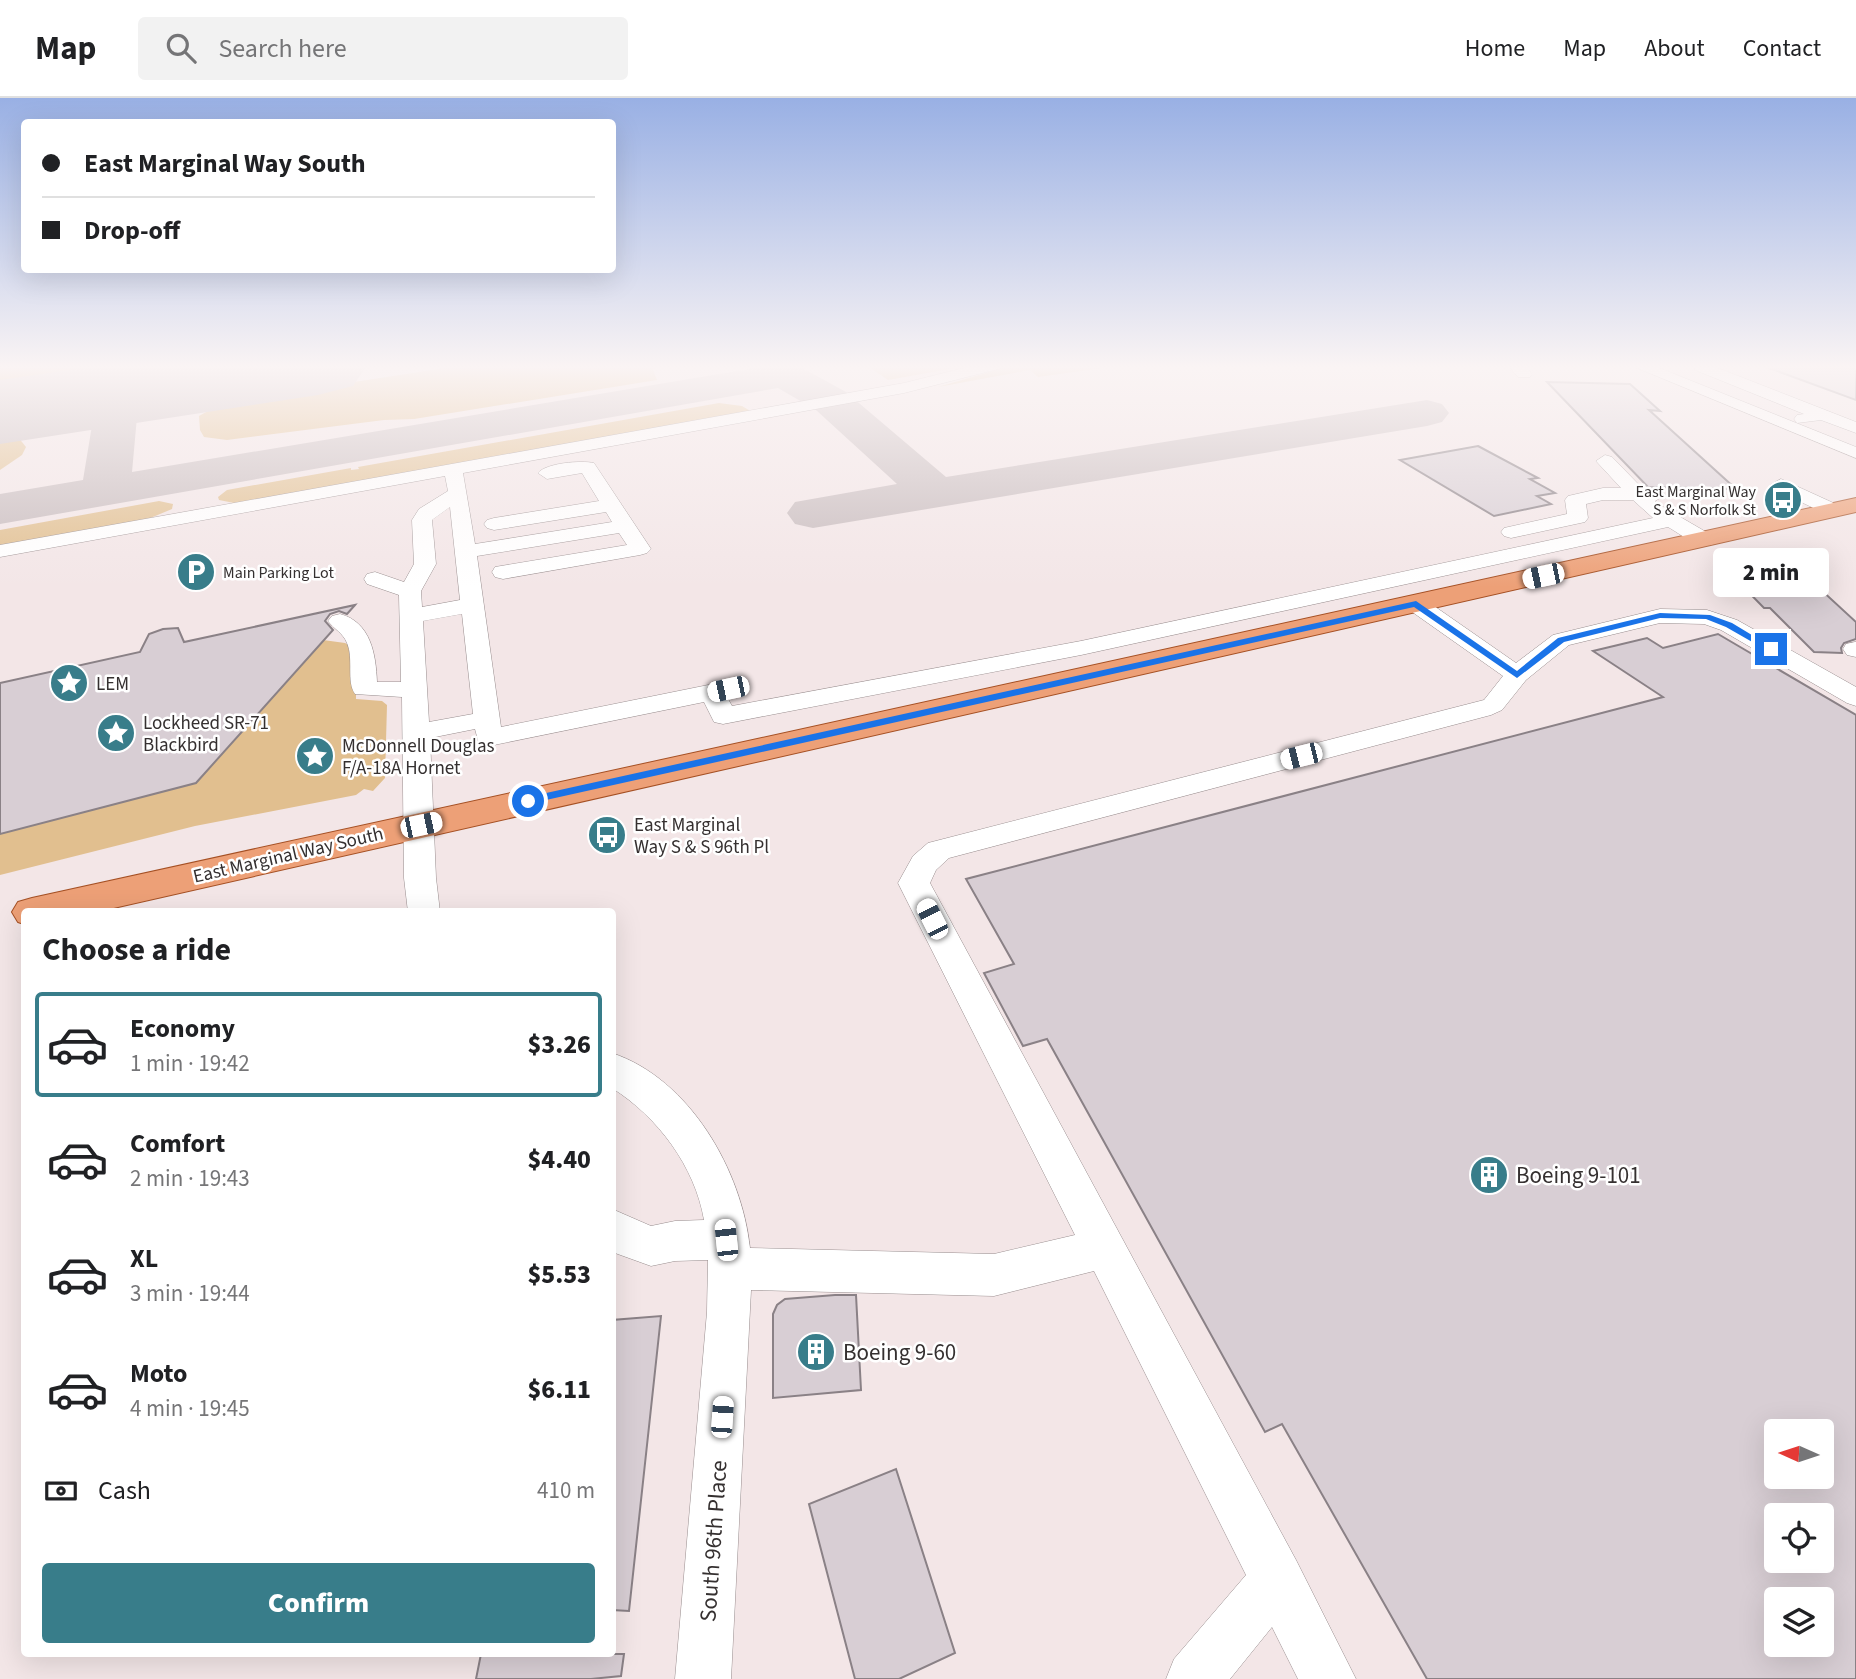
<!DOCTYPE html>
<meta charset="utf-8">
<style>
:root{--surface:#fff;--page:#f2f2f2;--text:#202124;--muted:#757577;--line:#e0e0e0;--accent:#387d8a}
body{margin:0;font-family:"Source Sans 3",sans-serif;background:var(--page);color:var(--text);height:100vh;display:flex;flex-direction:column;font-size:26px;white-space:nowrap}
*{box-sizing:border-box;margin:0}
p{font-size:23px;color:var(--muted)}
.icon{flex:none;width:38px;height:38px;fill:none;stroke:currentColor;stroke-width:2;stroke-linecap:round;stroke-linejoin:round}
.map{position:relative;flex:1;overflow:hidden}
.side{position:absolute;left:21px;top:810px;width:595px;height:749px;display:flex;flex-direction:column;background:var(--surface);border-radius:7px;box-shadow:0 7px 28px #0002}
.side>*{flex:none}
.guide{position:absolute;left:21px;top:21px;width:595px;height:154px;border-radius:7px;box-shadow:0 7px 28px #0002;display:grid;align-content:center;height:154px;padding:0 21px;background:var(--surface)}
.needle{width:46px;rotate:273deg}
.tools{position:absolute;left:1764px;top:1321px;display:grid;gap:14px}
.tools a{display:grid;place-items:center;width:70px;height:70px;border-radius:7px;background:var(--surface);box-shadow:0 7px 28px #0002;font-size:35px}
.end{position:absolute;width:32px;height:32px;margin:-16px;border:9px solid #1a73e8;background:#fff;box-shadow:0 0 0 4px #fff}
.from{border-radius:50%}
.bubble{position:absolute;height:49px;border-radius:7px;background:var(--surface);box-shadow:0 7px 28px #0002;font-size:23px;font-weight:800;line-height:49px;text-align:center}
.car{position:absolute;width:21px;height:42px;margin:-21px -10px;border-radius:9px;box-shadow:0 0 5px 2px #0007;background:linear-gradient(#fff 24%,#345 0 40%,#fff 0 76%,#345 0 86%,#fff 0)}
.guide b{display:flex;align-items:center;gap:24px;height:66px;font-size:26px}
.guide b+b{border-top:2px solid var(--line)}
.guide i{width:18px;height:18px;background:var(--text)}
ul{padding:0;list-style:none}
li{display:flex;align-items:center;gap:21px;height:105px;margin:0 14px 10px;padding:0 7px;border:4px solid transparent;border-radius:7px}
li div{flex:1}
li b{display:block;font-size:26px}
li em{font-style:normal;font-weight:800}
li.on{border-color:var(--accent)}
li>.icon{width:63px;height:63px;stroke-width:1.5}
h2{padding:0 21px;font-size:32px;line-height:84px}
.pay{display:flex;align-items:center;gap:18px;height:77px;padding:0 21px;font-size:26px}
.pay p{margin-inline-start:auto}
.primary-button{display:flex;gap:14px;margin-top:auto;padding:14px 21px}
.primary-button a{flex:1;height:80px;border-radius:7px;background:var(--accent);color:#fff;font-size:28px;font-weight:800;line-height:80px;text-align:center}
header{display:flex;align-items:center;gap:42px;box-sizing:border-box;height:98px;padding:0 35px;background:var(--surface);border-bottom:2px solid var(--line)}
header strong{font-size:33px}
nav{display:flex;gap:38px;margin-inline-start:auto;font-size:24px}
.search{width:490px;height:63px;background:var(--page);display:flex;align-items:center;gap:18px;box-sizing:border-box;padding:0 24px;border-radius:7px;color:var(--muted);font-size:26px}
.map>svg:first-child{display:block}
.green{fill:#e1bf8f}
.lines{fill:none;stroke-linecap:round;stroke-linejoin:round}
.taxiway{fill:#c8bcbe;fill-rule:evenodd}
.runway{fill:#c8bcbe;fill-rule:evenodd}
.building{fill:#d8ced4;stroke:#8a8186;stroke-width:2;fill-rule:evenodd}
.minor-casing{stroke:#988d8e;stroke-width:1}
.major-casing{stroke:#a55024;stroke-width:2}
.minor{fill:#fff;fill-rule:evenodd}
.major{fill:#eda077;fill-rule:evenodd}
.route{fill:#1a73e8}
.labels{text-anchor:middle;stroke-width:5;stroke-linejoin:round;paint-order:stroke}
.far-poi-label{font-size:16px;fill:#353030;stroke:#fff;text-anchor:end}
.poi-label{font-size:19px;fill:#353030;stroke:#fff;text-anchor:start}
.street-label{font-size:19px;fill:#353030;stroke:#fff}
.near-poi-label{font-size:23px;fill:#353030;stroke:#fff;text-anchor:start}
.near-street-label{font-size:23px;fill:#353030;stroke:#fff}
</style>
<header>
<strong>Map</strong>
<div class="search"><svg class="icon" aria-label="search" viewBox="0 0 24 24"><circle cx="10" cy="10" r="6"/><path d="M15 15l6 6"/></svg>Search here</div>
<nav><a>Home</a><a>Map</a><a>About</a><a>Contact</a></nav>
</header>
<div class="map">
<svg width="1856" height="1581" viewBox="0 0 1856 1581">
<rect width="100%" height="100%" fill="#f3e6e7"/>
<g class="green">
<path d="M0 267H145L0 288Z"/>
<path d="M465 267H651L657 282 414 321 384 322 227 342 204 339 200 332 199 318 215 309 236 302Z"/>
<path d="M866 267H972L888 282Z"/>
<path d="M1013 267H1124L1038 279 1030 272 938 289Z"/>
<path d="M719 305 742 308 752 314 234 405 219 402 218 399 227 392 351 370V372L359 371 358 369Z"/>
<path d="M0 338 18 339 26 349 22 357 0 372Z"/>
<path d="M159 403 173 406 172 411 148 421 0 448V432Z"/>
<path d="M323 542 345 545 352 549 356 566V601L382 603 387 607 385 680 373 693 364 691 356 697 195 728 0 777V736L196 685Z"/>
</g>
<g class="lines">
<g class="taxiway">
<path d="M169 267H209L208 286 202 295 187 298 172 295 166 286Z"/>
<path d="M753 267H797L846 294 946 379 1427 302 1442 306 1449 315 1442 324 1427 328 813 430 795 426 787 415 795 404 897 386 816 312 778 290 0 426V396L83 382 97 297 103 288 118 284 133 288 139 297 132 374 755 270Z"/>
</g>
<path class="runway" d="M104 267H367L353 288 318 297 0 346V282Z"/>
</g>
<g class="building">
<path d="M1769 267H1856V302L1769 270Z"/>
<path d="M1547 284 1630 286 1660 313 1649 312 1736 391 1648 389Z"/>
<path d="M1478 348 1538 380 1530 381 1555 395 1537 398 1551 406 1494 418 1400 362Z"/>
<path d="M1748 465 1793 466 1856 524V541L1844 545 1841 550 1842 555 1814 554 1770 510H1764L1726 471 1755 472Z"/>
<path d="M355 507 347 516 339 513 330 516 325 523 333 532 196 685 0 736V585L140 554 149 536 163 531 178 530 184 544Z"/>
<path d="M1718 536 1856 617V1581H1427L1282 1326 1265 1334 1047 941 1023 948 984 875 1014 866 966 781 1663 599 1593 553 1647 540 1663 550ZM1776 1334H1822V1379H1776ZM1776 1418H1822V1463H1776ZM1776 1502H1822V1547H1776Z"/>
<path d="M835 1197H856L861 1292 773 1300V1216L777 1207 785 1201Z"/>
<path d="M661 1218 629 1513 612 1512V1222Z"/>
<path d="M896 1371 955 1555 899 1581H855L809 1406Z"/>
<path d="M481 1556H624L621 1578 591 1581H476Z"/>
</g>
<g class="lines">
<defs>
<g id="minor">
<path d="M976 267H1004L1002 270 904 295 463 375 475 446 612 424 606 414 494 432 487 430 484 426 487 422 494 420 599 403 582 375 547 381 538 375C546 365 581 362 594 365L651 451 647 455 640 457 503 481 495 479 492 474 495 469 627 447 619 435 477 458 501 629 728 583 737 586 741 591 737 596 727 599 732 608 1081 543 1653 420 1633 402H1603L1586 406 1588 420 1585 424 1511 440 1504 438 1501 434 1504 430 1567 416 1565 402 1568 398 1603 390H1621L1596 363 1605 357 1612 359 1643 391 1662 393 1665 397 1655 403 1658 406 1713 438 1716 442 1713 446C1697 450 1682 437 1668 429L1081 557 723 626 714 624 704 604 489 648 479 646 475 631 430 640 436 780 440 814H408L404 780 402 599 355 596C346 583 354 561 347 545 343 535 334 531 328 523L332 518 340 516C371 524 376 557 377 584H401L399 497 367 486 364 481 367 476 375 474 404 484 414 466 412 422 419 411 448 393 445 378 0 459V447L904 285ZM450 409 460 502 422 509 421 493 436 466 432 422ZM462 516 473 616 429 624 423 523Z"/>
<path d="M1630 267H1652L1856 349V360Z"/>
<path d="M1694 267H1710L1856 324V335L1821 322 1797 325 1794 321 1797 317 1804 316 1695 272Z"/>
<path d="M1513 268H1525L1532 276 1530 279H1518L1511 271Z"/>
<path d="M1781 381 1840 408 1843 412 1840 416H1826L1774 391 1771 387Z"/>
<path d="M1416 499 1424 501 1516 565 1553 537 1660 511 1707 512 1737 522 1856 589V608L1847 605 1721 532 1704 526 1660 525 1569 547 1526 582 1502 612 1491 617 949 760 936 772 930 785 1296 1462 1356 1581H1298L1272 1529 1230 1581H1166L1174 1561 1246 1477 1094 1173 994 1198 751 1192 731 1581H675L707 1214 708 1162 675 1163 651 1168 615 1155 612 1153V1111L651 1128 675 1123 704 1122C695 1069 658 1019 612 990V955C690 981 742 1073 750 1150L994 1156 1075 1137 898 785 913 758 928 745 1484 602 1503 578 1408 511 1405 506 1408 501Z"/>
<path d="M1855 544H1856V559L1847 557 1843 551 1846 546Z"/>
</g>
<path id="major" d="M1856 400V414L96 814H24V826L18 824 12 814 18 804 32 800Z"/>
</defs>
<use href="#minor" class="minor-casing"/>
<use href="#major" class="major-casing"/>
<use href="#minor" class="minor"/>
<use href="#major" class="major"/>
</g>
<linearGradient id="sky" x2="0" y2="1"><stop stop-color="#99b0e4"/><stop offset="0.55" stop-color="#faf4f4"/><stop offset="1" stop-color="#faf4f4" stop-opacity="0"/></linearGradient>
<rect width="1856" height="489" fill="url(#sky)"/>
<path class="route" d="M1416 503 1517 573 1558 540 1660 515 1710 517 1732 525 1775 551 1768 553 1726 529 1706 521 1660 520 1564 544 1517 580 1414 509 528 706 523 703 528 699Z"/>
<defs>
<symbol id="bus-disc" viewBox="-11 -11 22 22"><circle r="9.5" fill="#387d8a" stroke="#fff"/><path d="M-5-6H5V4H4V6H2V4H-2V6H-4V4H-5ZM-3.5-4V0h7V-4ZM-3.5 1.2v1.5H-2V1.2ZM2 1.2v1.5H3.5V1.2Z" fill="#fff"/></symbol>
<symbol id="parking-disc" viewBox="-11 -11 22 22"><circle r="9.5" fill="#387d8a" stroke="#fff"/><path d="M-3.5-5.5H1a3.5 3.5 0 0 1 0 7H-1V5.5H-3.5ZM-1-3.4V-.6H.8a1.4 1.4 0 0 0 0-2.8Z" fill="#fff"/></symbol>
<symbol id="sight-disc" viewBox="-11 -11 22 22"><circle r="9.5" fill="#387d8a" stroke="#fff"/><path d="M0-6L1.8-2.2L6-1.7L2.9 1.2L3.7 5.4L0 3.3L-3.7 5.4L-2.9 1.2L-6-1.7L-1.8-2.2Z" fill="#fff"/></symbol>
<symbol id="building-disc" viewBox="-11 -11 22 22"><circle r="9.5" fill="#387d8a" stroke="#fff"/><path d="M-4-6H4V6H1V3H-1V6H-4ZM-2.5-4.3h1.7v1.8h-1.7ZM.8-4.3h1.7v1.8H.8ZM-2.5-1h1.7V.8h-1.7ZM.8-1h1.7V.8H.8Z" fill="#fff"/></symbol>
</defs>
<g fill-rule="evenodd">
<use href="#bus-disc" x="1761" y="380" width="44" height="44"/>
<use href="#parking-disc" x="174" y="452" width="44" height="44"/>
<use href="#sight-disc" x="47" y="563" width="44" height="44"/>
<use href="#sight-disc" x="94" y="613" width="44" height="44"/>
<use href="#sight-disc" x="293" y="636" width="44" height="44"/>
<use href="#bus-disc" x="585" y="715" width="44" height="44"/>
<use href="#building-disc" x="1467" y="1055" width="44" height="44"/>
<use href="#building-disc" x="794" y="1232" width="44" height="44"/>
</g>
<g class="labels">
<g class="far-poi-label">
<text x="1756" y="399">East Marginal Way<tspan x="1756" dy="18">S &amp; S Norfolk St</tspan></text>
<text x="223" y="480" text-anchor="start">Main Parking Lot</text>
</g>
<g class="poi-label">
<text x="96" y="592">LEM</text>
<text x="143" y="631">Lockheed SR-71<tspan x="143" dy="22">Blackbird</tspan></text>
<text x="342" y="654">McDonnell Douglas<tspan x="342" dy="22">F/A-18A Hornet</tspan></text>
<text x="634" y="733">East Marginal<tspan x="634" dy="22">Way S &amp; S 96th Pl</tspan></text>
</g>
<g class="street-label">
<text transform="translate(288 756) rotate(-13)" y="7">East Marginal Way South</text>
</g>
<g class="near-poi-label">
<text x="1516" y="1085">Boeing 9-101</text>
<text x="843" y="1262">Boeing 9-60</text>
</g>
<g class="near-street-label">
<text transform="translate(713 1443) rotate(-86)" y="8">South 96th Place</text>
</g>
</g>
</svg>
<div class="tools">
<a><svg class="needle" viewBox="-14 -14 28 28"><path d="M0-13l5 13h-10z" fill="#e53935"/><path d="M0 13l5-13h-10z" fill="#757577"/></svg></a>
<a><svg class="icon" aria-label="locate" viewBox="0 0 24 24"><circle cx="12" cy="12" r="6"/><path d="M12 2v4M12 18v4M2 12h4M18 12h4"/></svg></a>
<a><svg class="icon" aria-label="layers" viewBox="0 0 24 24"><path d="M12 4l9 5-9 5-9-5zM3 14l9 5 9-5"/></svg></a>
</div>
<i class="end from" style="left:528px;top:703px"></i>
<i class="end" style="left:1771px;top:551px"></i>
<div class="bubble" style="left:1713px;top:450px;width:116px">2 min</div>
<i class="car" style="left:1543px;top:478px;rotate:258deg"></i>
<i class="car" style="left:728px;top:591px;rotate:258deg"></i>
<i class="car" style="left:1301px;top:658px;rotate:256deg"></i>
<i class="car" style="left:421px;top:727px;rotate:78deg"></i>
<i class="car" style="left:932px;top:821px;rotate:333deg"></i>
<i class="car" style="left:726px;top:1142px;rotate:354deg"></i>
<i class="car" style="left:722px;top:1319px;rotate:4deg"></i>
<div class="guide">
<b><i class="from"></i>East Marginal Way South</b>
<b><i></i>Drop-off</b>
</div>
<section class="side">
<h2>Choose a ride</h2>
<ul>
<li class="on"><svg class="icon" aria-label="car" viewBox="0 0 24 24"><path d="M5 17H2v-5l4-1 3-4h7l3 4 3 1v5h-3M9 17h6M6 11h13"/><circle cx="7" cy="17" r="2"/><circle cx="17" cy="17" r="2"/></svg><div><b>Economy</b><p>1 min · 19:42</p></div><em>$3.26</em></li>
<li><svg class="icon" aria-label="car" viewBox="0 0 24 24"><path d="M5 17H2v-5l4-1 3-4h7l3 4 3 1v5h-3M9 17h6M6 11h13"/><circle cx="7" cy="17" r="2"/><circle cx="17" cy="17" r="2"/></svg><div><b>Comfort</b><p>2 min · 19:43</p></div><em>$4.40</em></li>
<li><svg class="icon" aria-label="car" viewBox="0 0 24 24"><path d="M5 17H2v-5l4-1 3-4h7l3 4 3 1v5h-3M9 17h6M6 11h13"/><circle cx="7" cy="17" r="2"/><circle cx="17" cy="17" r="2"/></svg><div><b>XL</b><p>3 min · 19:44</p></div><em>$5.53</em></li>
<li><svg class="icon" aria-label="car" viewBox="0 0 24 24"><path d="M5 17H2v-5l4-1 3-4h7l3 4 3 1v5h-3M9 17h6M6 11h13"/><circle cx="7" cy="17" r="2"/><circle cx="17" cy="17" r="2"/></svg><div><b>Moto</b><p>4 min · 19:45</p></div><em>$6.11</em></li>
</ul>
<div class="pay"><svg class="icon" aria-label="cash" viewBox="0 0 24 24"><path d="M3 7h18v10H3z"/><circle cx="12" cy="12" r="2"/></svg>Cash<p>410 m</p></div>
<div class="primary-button"><a>Confirm</a></div>
</section>
</div>
